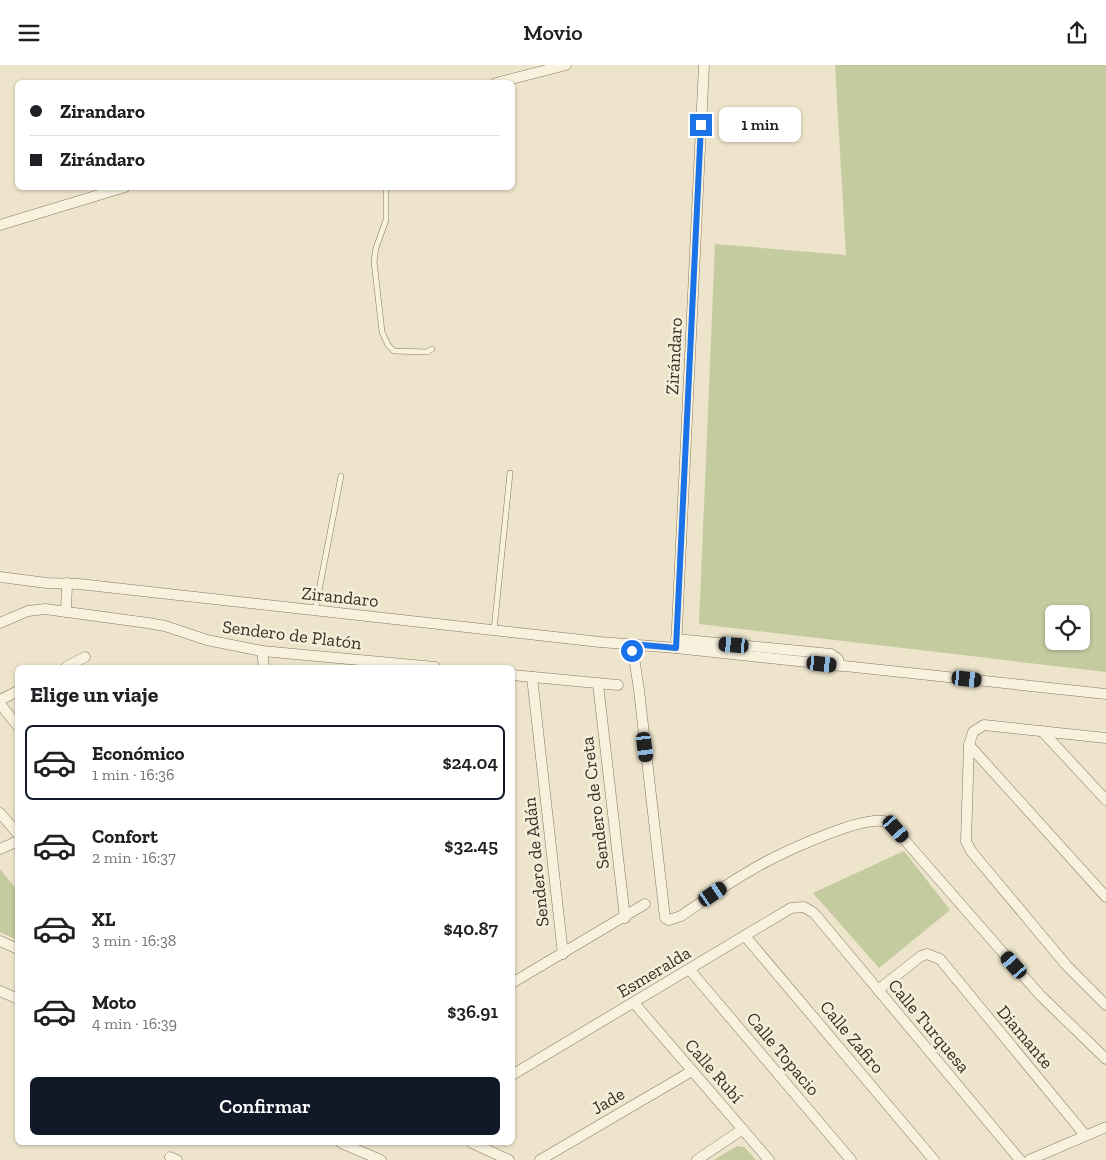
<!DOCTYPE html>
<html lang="es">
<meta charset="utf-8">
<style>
:root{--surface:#fff;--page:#f2f2f2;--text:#202124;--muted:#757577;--line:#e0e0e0;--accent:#111827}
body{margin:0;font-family:"Zilla Slab",serif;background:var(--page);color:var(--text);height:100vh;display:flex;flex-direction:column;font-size:19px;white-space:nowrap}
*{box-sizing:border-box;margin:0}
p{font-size:16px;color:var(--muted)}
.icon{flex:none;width:28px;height:28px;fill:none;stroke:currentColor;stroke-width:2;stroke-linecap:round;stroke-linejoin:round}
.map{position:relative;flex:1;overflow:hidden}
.sheet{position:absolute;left:15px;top:600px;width:500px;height:480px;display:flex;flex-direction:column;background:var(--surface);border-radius:8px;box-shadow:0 1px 4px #0004}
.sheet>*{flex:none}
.hud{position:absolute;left:15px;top:15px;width:500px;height:110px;border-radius:8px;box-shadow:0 1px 4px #0004;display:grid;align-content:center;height:110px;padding:0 15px;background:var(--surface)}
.controls{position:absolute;left:1045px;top:540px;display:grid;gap:10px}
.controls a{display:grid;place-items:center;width:45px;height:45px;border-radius:8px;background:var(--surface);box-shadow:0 1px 4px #0004;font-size:25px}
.end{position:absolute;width:22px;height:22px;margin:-11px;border:6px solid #1a73e8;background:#fff;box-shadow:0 0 0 2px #fff}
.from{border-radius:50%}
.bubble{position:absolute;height:35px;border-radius:8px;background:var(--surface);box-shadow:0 1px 4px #0004;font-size:16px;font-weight:600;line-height:35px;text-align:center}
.car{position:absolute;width:15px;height:30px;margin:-15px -8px;border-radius:6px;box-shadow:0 0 4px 1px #0007;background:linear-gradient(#222 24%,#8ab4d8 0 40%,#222 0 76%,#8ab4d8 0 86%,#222 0)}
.hud b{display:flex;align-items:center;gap:18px;height:48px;font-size:19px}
.hud b+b{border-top:1px solid var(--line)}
.hud i{width:12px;height:12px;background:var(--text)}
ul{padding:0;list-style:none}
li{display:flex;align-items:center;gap:15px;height:75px;margin:0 10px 8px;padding:0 5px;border:2px solid transparent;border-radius:8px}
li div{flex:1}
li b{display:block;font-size:19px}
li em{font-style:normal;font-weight:600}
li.active{border-color:var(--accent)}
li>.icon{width:45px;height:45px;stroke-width:1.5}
h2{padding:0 15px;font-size:22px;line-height:60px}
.cta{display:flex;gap:10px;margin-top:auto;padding:10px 15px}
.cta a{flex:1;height:58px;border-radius:8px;background:var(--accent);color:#fff;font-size:20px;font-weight:600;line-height:58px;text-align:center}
header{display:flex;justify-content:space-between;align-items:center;height:65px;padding:0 15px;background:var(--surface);font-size:22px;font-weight:600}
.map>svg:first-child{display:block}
.green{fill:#c3cb9f;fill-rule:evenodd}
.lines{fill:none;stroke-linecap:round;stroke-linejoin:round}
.service-casing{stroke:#897760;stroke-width:6}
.minor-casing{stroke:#897760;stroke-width:11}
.service{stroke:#f7f1de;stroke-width:5}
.minor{stroke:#f7f1de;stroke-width:10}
.route{stroke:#1a73e8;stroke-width:6}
.labels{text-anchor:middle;stroke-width:5;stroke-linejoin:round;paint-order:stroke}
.street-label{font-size:18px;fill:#3a2f22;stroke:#f4eeda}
</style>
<header><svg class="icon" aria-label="menu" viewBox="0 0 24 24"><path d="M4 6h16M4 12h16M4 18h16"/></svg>Movio<svg class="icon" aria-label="share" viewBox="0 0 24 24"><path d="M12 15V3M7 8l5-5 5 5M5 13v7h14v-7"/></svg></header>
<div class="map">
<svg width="1106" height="1095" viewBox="0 0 1106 1095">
<rect width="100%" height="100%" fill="#ede4cb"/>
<g class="green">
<path d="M835 0H1106V607L699 559 715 179 846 190ZM1054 549H1081V576H1054Z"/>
<path d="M904 786 950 845 879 903 813 828Z"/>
<path d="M0 804 17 825V875L0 867Z"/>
<path d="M737 1081 744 1082 756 1095H714Z"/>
</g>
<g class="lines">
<defs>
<g id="service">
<path d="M386 122V155L376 183 374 196 382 267 388 280 394 286 427 287 432 284"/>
<path d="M315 546 341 411"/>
<path d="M494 565 510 408"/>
</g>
<g id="minor">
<path d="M496 18 566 0"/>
<path d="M0 160 125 122"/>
<path d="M0 512 47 518 79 519 600 577 676 583 1106 629"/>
<path d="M66 547 67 518"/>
<path d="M0 558 28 546 45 544 148 558 165 561 207 575 262 586 435 602"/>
<path d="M676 574 831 589 838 594 840 601"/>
<path d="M632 579 639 625 665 853 669 855 681 851C703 836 725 820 748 807 772 792 856 752 883 756 888 757 891 760 895 764L1040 930 1106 994"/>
<path d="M676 583 704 0"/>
<path d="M262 586 264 602"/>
<path d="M66 602 85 592"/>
<path d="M512 610 618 620"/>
<path d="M532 612 563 889"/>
<path d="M598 619 625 853"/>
<path d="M0 635 18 626"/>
<path d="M0 639 18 661"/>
<path d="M1042 666 1106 735"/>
<path d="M1106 673 984 660 973 667 969 680 966 776 971 786 1067 901 1106 940"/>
<path d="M969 680 1106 832"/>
<path d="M0 748 18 769"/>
<path d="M0 784 18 776"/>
<path d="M745 871 934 1095"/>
<path d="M0 876 18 884"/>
<path d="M689 904 851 1095"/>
<path d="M512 918 645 839"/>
<path d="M878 925 921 891 927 889 940 894 1085 1070"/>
<path d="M0 926 18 934"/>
<path d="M634 938 769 1095"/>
<path d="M512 1010 791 843 804 842 814 848 1020 1095"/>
<path d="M341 1078 381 1095"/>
<path d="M472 1078 509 1095"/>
<path d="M170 1092 177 1095"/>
<path d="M540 1095 692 1006"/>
<path d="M697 1095 743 1064"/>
<path d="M1029 1095 1106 1062"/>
</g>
</defs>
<use href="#service" class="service-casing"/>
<use href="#minor" class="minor-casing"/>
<use href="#service" class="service"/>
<use href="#minor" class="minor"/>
</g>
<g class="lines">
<path class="route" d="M632 586V579L676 583 701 60"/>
</g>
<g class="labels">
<g class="street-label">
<text transform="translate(674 291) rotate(-87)" y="6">Zirándaro</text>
<text transform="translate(340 532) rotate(6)" y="6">Zirandaro</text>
<text transform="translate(292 570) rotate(7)" y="6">Sendero de Platón</text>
<text transform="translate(595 738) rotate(-97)" y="6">Sendero de Creta</text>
<text transform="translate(536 797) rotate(-96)" y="6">Sendero de Adán</text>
<text transform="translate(654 907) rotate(-31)" y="6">Esmeralda</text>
<text transform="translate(929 961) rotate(50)" y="6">Calle Turquesa</text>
<text transform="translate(852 972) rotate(50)" y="6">Calle Zafiro</text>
<text transform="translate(1025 972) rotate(50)" y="6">Diamante</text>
<text transform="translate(783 989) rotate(50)" y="6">Calle Topacio</text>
<text transform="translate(714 1006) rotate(49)" y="6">Calle Rubí</text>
<text transform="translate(608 1036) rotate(-31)" y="6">Jade</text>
</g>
</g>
</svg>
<div class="controls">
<a><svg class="icon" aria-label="locate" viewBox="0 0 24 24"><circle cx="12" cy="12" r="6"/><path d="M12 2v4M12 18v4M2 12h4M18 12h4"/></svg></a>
</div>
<i class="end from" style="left:632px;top:586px"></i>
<i class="end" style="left:701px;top:60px"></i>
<div class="bubble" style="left:719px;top:42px;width:82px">1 min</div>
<i class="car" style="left:734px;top:580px;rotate:275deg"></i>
<i class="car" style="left:822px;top:599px;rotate:96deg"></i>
<i class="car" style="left:967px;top:614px;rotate:96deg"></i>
<i class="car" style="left:645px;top:682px;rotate:173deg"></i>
<i class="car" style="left:896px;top:764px;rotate:139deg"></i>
<i class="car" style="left:713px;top:829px;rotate:56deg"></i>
<i class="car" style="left:1014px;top:900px;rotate:319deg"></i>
<div class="hud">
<b><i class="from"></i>Zirandaro</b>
<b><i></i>Zirándaro</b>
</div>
<section class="sheet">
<h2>Elige un viaje</h2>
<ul>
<li class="active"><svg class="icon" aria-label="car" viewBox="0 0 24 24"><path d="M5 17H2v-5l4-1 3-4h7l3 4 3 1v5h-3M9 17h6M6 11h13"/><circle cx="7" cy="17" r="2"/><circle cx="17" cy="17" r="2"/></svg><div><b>Económico</b><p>1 min · 16:36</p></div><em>$24.04</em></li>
<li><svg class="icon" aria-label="car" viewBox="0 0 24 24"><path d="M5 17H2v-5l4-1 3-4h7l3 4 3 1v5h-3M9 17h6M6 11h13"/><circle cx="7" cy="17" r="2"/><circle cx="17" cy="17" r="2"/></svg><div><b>Confort</b><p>2 min · 16:37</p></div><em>$32.45</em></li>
<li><svg class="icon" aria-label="car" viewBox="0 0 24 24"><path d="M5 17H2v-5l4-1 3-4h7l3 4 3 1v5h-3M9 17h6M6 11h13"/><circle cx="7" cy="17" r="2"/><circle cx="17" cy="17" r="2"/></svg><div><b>XL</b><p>3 min · 16:38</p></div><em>$40.87</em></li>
<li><svg class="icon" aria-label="car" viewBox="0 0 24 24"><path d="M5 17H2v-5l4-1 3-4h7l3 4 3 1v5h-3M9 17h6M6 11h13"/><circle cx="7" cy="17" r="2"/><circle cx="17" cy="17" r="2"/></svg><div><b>Moto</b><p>4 min · 16:39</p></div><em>$36.91</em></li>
</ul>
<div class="cta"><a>Confirmar</a></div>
</section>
</div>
